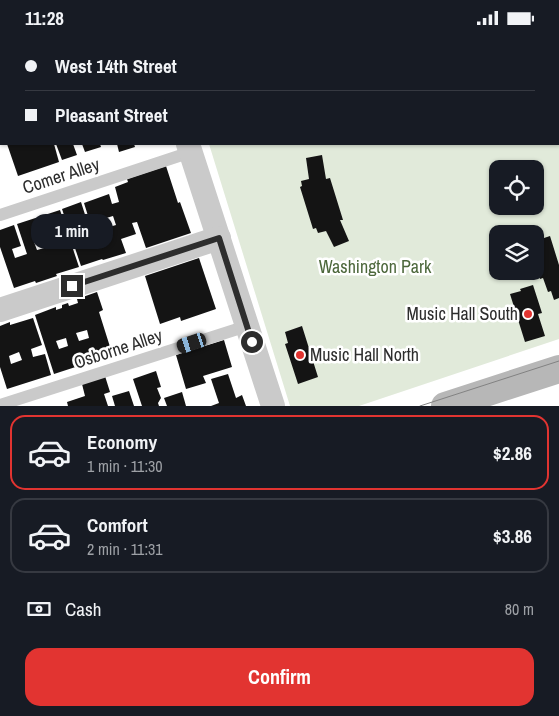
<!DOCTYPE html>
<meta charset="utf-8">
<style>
:root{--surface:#171b24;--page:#20242c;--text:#f1f3f6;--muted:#9ea1a6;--line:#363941;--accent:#e23431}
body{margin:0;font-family:"Archivo Narrow",sans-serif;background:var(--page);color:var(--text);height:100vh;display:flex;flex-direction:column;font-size:19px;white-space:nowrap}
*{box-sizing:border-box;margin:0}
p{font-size:16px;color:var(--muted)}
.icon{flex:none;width:28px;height:28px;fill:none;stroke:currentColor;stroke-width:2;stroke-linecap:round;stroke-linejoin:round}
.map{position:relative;height:371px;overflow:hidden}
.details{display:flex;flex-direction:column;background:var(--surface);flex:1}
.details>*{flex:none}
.guide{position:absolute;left:0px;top:0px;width:560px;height:110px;box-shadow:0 1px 4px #0004;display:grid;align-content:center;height:110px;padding:0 25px;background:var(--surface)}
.tools{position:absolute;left:489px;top:125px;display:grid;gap:10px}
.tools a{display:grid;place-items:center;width:55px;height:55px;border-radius:10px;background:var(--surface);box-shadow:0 1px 4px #0004;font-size:25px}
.end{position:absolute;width:22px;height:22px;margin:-11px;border:6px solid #2d2d2d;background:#fff;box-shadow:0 0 0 2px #fff}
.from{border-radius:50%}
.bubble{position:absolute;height:35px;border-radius:15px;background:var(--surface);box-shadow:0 1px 4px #0004;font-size:16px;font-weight:800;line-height:35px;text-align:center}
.car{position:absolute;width:15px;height:30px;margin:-15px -8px;border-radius:6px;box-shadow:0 0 4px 1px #0007;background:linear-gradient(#222 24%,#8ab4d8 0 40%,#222 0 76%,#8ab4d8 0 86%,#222 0)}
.guide b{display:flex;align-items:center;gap:18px;height:48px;font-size:19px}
.guide b+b{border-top:1px solid var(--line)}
.guide i{width:12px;height:12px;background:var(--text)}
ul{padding:9px 0 0;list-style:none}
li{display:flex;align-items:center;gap:15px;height:75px;margin:0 10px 8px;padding:0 15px;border:2px solid var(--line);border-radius:15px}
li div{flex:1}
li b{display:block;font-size:19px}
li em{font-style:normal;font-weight:800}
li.selected{border-color:var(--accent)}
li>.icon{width:45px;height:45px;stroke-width:1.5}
.pay{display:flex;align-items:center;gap:12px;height:55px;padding:0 25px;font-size:19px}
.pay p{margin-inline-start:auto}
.cta{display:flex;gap:10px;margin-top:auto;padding:10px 25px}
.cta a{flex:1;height:58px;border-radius:15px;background:var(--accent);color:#fff;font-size:20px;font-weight:800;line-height:58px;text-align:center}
.status{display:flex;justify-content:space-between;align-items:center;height:35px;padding:0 25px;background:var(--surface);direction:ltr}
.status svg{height:14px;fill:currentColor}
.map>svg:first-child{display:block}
.green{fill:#e1eada;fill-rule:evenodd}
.building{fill:#141414;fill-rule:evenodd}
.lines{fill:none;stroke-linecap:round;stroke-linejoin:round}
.lane{stroke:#cacaca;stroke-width:12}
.street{stroke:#cacaca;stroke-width:24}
.secondary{stroke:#b7b7b7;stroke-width:28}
.tram{stroke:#828282;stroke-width:1}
.route{stroke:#2d2d2d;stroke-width:6}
.poi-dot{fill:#e23431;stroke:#fff;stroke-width:2}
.labels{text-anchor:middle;stroke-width:5;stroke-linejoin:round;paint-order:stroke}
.street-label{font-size:18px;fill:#2d2d2d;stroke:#fff}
.park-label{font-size:18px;fill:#4c673b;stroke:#fff}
.poi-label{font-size:18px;fill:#2d2d2d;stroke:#fff;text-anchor:end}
</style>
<div class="status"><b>11:28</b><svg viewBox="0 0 49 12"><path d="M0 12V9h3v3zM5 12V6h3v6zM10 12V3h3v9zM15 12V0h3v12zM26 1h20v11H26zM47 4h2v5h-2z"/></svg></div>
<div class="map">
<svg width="559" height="371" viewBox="0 0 559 371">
<rect width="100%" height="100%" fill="#fff"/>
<path class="green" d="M181 0H559V304L359 371H290L209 109H559V1H180ZM498 134H535V171H498ZM498 199H535V236H498Z"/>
<g class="building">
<path d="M7 109H54L59 127 18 141Z"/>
<path d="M56 109H73L77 120 62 125Z"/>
<path d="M82 109H100L101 112 85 117Z"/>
<path d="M117 109H134L135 112 119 117Z"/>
<path d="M322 120 326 144 330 143 343 185H340L349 206 334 212 326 196 318 198 316 193 313 194 300 152 302 151 301 146 309 144 306 123Z"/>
<path d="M166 131 178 168 180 167 191 198 146 213 137 187 132 188 136 199 121 204 126 218 103 225 102 224 81 231 62 174 81 167 88 189 80 192 83 200 93 197 84 168 109 159 112 169 119 167 115 152 128 147 127 144ZM113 181 116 190 106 193 103 184Z"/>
<path d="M60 175 67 196 56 200 59 209 70 205 79 232 56 239 57 241 36 248 35 246 14 253 0 212V195L14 190 21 211 12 214 15 223 27 219 17 189ZM45 203 48 212 37 215 34 207Z"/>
<path d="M550 201 559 230V263L554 265 551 256 548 257 543 243 540 244 537 234 535 235V206Z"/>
<path d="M199 223 216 274 181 286 180 282 160 289 145 241Z"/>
<path d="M533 250 542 278 538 279 545 301 525 307 510 259 521 256 520 254Z"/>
<path d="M97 257 103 275 99 277 111 315 109 316 111 323 97 327V325L54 339 35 280 56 272V275L62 273V270L68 268 69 271 78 268 77 264ZM87 295 89 303 79 306 76 298ZM66 303 68 311 59 314 56 306Z"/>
<path d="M33 283 42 310 31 314 33 322 45 319 51 340 7 354 0 332V291L10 287V290ZM19 317 22 325 11 329 9 321Z"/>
<path d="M302 291 318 342 298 349 285 309 288 308 285 297Z"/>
<path d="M224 305 232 332 203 341 206 348 186 354 176 320Z"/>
<path d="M156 336 161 352 157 353 161 363 158 368 159 371H142L133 344Z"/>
<path d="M228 339 236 363 242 360 246 371H211L219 368 211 344Z"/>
<path d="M105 341 110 357 104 359 108 371H68L67 367 85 361 82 349Z"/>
<path d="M129 356 134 371H115L112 361Z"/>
<path d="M182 357 186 371H167L164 363Z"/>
</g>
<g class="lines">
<g class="lane">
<path d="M0 180 191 117"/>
<path d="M0 370 247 291"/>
</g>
<g class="street">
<path d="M154 0V1"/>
<path d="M188 109 273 371"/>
<path d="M0 275 219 203"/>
</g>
<g class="secondary">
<path d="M99 1 103 0"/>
<path d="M0 34H1"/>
<path d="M445 371 559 334"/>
</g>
<g class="tram">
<path d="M78 1 82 0"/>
<path d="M0 27 1 26"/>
<path d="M420 371 559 326"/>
</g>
</g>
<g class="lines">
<path class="route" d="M72 251 219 203 252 307"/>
</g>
<g class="poi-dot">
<circle cx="528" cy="279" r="5"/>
<circle cx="300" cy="320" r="5"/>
</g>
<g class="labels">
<g class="street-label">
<text transform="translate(61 141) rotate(-18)" y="6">Comer Alley</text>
<text transform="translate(118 314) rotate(-18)" y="6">Osborne Alley</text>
</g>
<g class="park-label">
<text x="375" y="238">Washington Park</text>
</g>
<g class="poi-label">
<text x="518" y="285">Music Hall South</text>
<text x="310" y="326" text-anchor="start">Music Hall North</text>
</g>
</g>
</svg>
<div class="tools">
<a><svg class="icon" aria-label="locate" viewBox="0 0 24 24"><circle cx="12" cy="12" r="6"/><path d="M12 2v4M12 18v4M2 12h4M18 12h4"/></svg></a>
<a><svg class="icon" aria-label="layers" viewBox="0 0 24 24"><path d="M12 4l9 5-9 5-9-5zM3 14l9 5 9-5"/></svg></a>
</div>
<i class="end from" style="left:252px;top:307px"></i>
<i class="end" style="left:72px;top:251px"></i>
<div class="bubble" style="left:31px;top:179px;width:82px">1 min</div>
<i class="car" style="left:192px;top:308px;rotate:252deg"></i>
<div class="guide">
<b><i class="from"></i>West 14th Street</b>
<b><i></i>Pleasant Street</b>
</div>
</div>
<section class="details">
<ul>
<li class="selected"><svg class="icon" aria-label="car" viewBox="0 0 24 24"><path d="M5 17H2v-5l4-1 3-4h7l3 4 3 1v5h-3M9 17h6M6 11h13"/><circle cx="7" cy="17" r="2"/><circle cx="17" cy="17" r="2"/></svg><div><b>Economy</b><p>1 min · 11:30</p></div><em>$2.86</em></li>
<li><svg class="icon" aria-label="car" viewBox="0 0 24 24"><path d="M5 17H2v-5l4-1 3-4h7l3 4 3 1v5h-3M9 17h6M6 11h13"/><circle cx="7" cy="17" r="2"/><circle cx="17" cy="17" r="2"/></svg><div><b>Comfort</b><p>2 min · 11:31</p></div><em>$3.86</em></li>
</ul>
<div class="pay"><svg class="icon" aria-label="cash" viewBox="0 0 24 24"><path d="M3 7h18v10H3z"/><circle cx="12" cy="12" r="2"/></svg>Cash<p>80 m</p></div>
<div class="cta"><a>Confirm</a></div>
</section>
